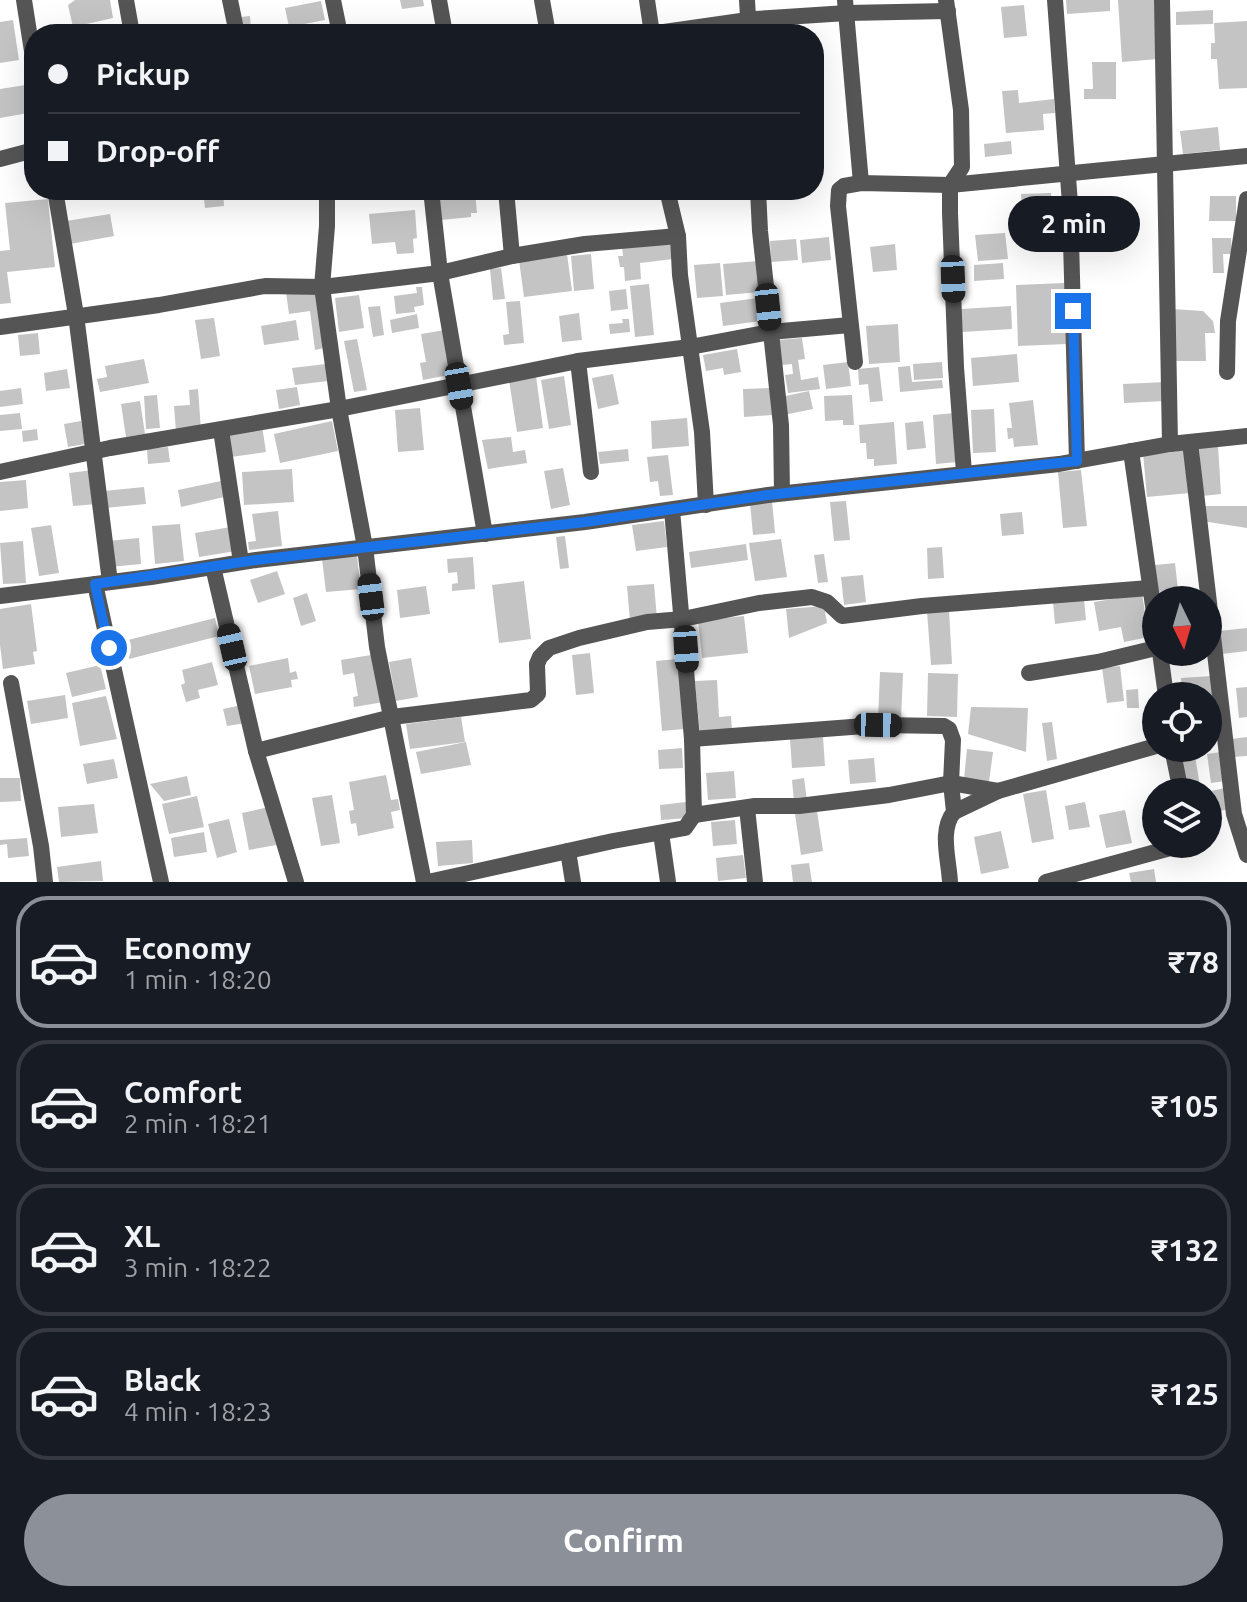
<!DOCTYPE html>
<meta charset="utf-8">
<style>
:root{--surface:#171b24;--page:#242831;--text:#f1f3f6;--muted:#9ea1a6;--line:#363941;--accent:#8c9099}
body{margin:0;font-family:Ubuntu,sans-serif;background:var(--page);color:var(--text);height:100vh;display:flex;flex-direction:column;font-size:30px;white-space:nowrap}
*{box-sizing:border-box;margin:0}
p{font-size:26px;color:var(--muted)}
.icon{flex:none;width:44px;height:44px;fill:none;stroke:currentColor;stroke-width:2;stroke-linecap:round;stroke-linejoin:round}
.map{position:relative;height:882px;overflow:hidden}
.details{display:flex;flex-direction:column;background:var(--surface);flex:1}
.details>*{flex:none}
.banner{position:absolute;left:24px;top:24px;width:800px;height:176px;border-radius:32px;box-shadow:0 8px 32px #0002;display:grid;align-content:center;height:176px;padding:0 24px;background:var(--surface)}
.needle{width:52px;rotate:175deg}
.tools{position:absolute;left:1142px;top:586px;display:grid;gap:16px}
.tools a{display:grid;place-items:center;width:80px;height:80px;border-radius:50%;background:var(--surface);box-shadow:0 8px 32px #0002;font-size:40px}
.end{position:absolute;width:36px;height:36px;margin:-18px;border:10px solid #1a73e8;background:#fff;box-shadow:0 0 0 4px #fff}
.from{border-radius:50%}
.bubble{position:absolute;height:56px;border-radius:28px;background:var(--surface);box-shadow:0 8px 32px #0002;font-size:26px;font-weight:700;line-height:56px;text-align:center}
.car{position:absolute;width:24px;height:48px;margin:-24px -12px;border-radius:10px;box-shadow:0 0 6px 2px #0007;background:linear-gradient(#222 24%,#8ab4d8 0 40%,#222 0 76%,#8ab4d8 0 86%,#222 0)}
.banner b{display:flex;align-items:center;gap:28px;height:76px;font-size:30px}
.banner b+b{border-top:2px solid var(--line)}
.banner i{width:20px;height:20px;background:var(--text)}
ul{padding:14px 0 0;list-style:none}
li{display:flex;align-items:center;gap:24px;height:132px;margin:0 16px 12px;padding:0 8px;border:4px solid var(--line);border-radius:32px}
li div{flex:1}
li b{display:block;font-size:30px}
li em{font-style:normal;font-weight:700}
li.current{border-color:var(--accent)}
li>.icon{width:72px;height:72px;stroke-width:1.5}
.action{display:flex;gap:16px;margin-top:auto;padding:16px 24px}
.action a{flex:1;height:92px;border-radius:48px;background:var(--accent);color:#fff;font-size:32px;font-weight:700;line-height:92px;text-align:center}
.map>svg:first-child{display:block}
.building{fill:#c4c4c4}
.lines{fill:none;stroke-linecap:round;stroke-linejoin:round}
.minor{stroke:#555;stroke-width:16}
.route{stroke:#1a73e8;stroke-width:10}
</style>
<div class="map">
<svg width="1247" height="882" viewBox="0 0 1247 882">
<rect width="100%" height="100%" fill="#fff"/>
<g class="building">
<path d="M75 0H110L113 18 73 27 68 5Z"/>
<path d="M400 0H423L424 6 402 9Z"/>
<path d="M1066 0H1110V11L1067 14Z"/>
<path d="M1118 0H1154L1158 59 1122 62Z"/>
<path d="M321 1 325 20 289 27 285 8Z"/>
<path d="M1024 5 1027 36 1004 38 1001 7Z"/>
<path d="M1213 10V24L1176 25V12Z"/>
<path d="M250 16 251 30 242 31 241 17Z"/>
<path d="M13 20 19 60 0 63V22Z"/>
<path d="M1247 21V88L1219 89 1217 59H1211V43H1215L1214 23Z"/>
<path d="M781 23 782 34H770L769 24Z"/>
<path d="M1092 62H1116V99H1084V89H1093Z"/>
<path d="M32 84 34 112 0 118V89Z"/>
<path d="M1018 90 1019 103 1054 99 1055 113 1043 114 1044 130 1006 133 1002 91Z"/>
<path d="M1218 127 1220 150 1183 154 1180 131Z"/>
<path d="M1011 141 1012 154 985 157 984 144Z"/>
<path d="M203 190H223L224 206 205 208Z"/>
<path d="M475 192 477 213H471V217L441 220 439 195Z"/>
<path d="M1051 193 1054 242 1023 244 1021 194Z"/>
<path d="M1210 196H1236V221H1209Z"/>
<path d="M48 199 55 267 7 272 11 303 0 304V251L10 250 5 203Z"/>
<path d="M415 210 417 238 413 239 414 253 397 254 395 242 372 244 369 214Z"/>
<path d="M110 214 114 236 70 244 66 221Z"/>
<path d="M1005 233 1008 259 978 261 975 235Z"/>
<path d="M829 237 831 260 802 263 800 240Z"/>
<path d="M1212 238H1231L1232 254H1223L1224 273H1213Z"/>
<path d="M796 239 798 260 771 262 770 241Z"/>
<path d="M671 240 673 259 640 263 641 279 625 281 624 267H620L618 256H623L622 246Z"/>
<path d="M895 244 897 270 873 272 870 247Z"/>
<path d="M567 254 572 291 524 297 519 260Z"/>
<path d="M591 254 594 289 574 291 571 256Z"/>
<path d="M758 261 760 292 726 295 723 264Z"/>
<path d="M720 263 723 296 697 298 694 265Z"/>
<path d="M1003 263 1004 279 974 281V265Z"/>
<path d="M501 268 505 299 493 300 490 269Z"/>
<path d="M1065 283 1067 344 1018 346 1016 285Z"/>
<path d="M649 284 654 335 635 337 630 286Z"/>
<path d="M416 287H422L424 305 414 307 415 312 396 314 394 296 417 293Z"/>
<path d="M316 289 324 348 315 350 310 311 289 314 286 292Z"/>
<path d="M626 289 628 309 611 311 609 291Z"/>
<path d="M359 295 364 328 339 332 335 298Z"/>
<path d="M758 298 761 321 723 326 720 303Z"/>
<path d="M520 301 524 343 504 345 503 335 509 334 506 302Z"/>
<path d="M380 306 384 335 373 337 368 307Z"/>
<path d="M1011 306 1012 329 962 332 961 309Z"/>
<path d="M1172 309 1203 311 1213 321 1215 333H1205L1206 361H1174Z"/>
<path d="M579 313 582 340 562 342 559 316Z"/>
<path d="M417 314 419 328 392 333 390 320Z"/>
<path d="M214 318 220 356 201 359 195 320Z"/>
<path d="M622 319H629L630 332 610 334 609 324 623 323Z"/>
<path d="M296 320 299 340 264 345 261 326Z"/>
<path d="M898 324 900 362 869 364 866 326Z"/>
<path d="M445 330 454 374 423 380 420 363 426 362 421 334Z"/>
<path d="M38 333 40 354 20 356 18 335Z"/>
<path d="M802 338 805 359 798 360 801 380 818 377 820 389 788 393 785 375 793 374 792 364 782 365 779 340Z"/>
<path d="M357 339 367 390 354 392 344 341Z"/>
<path d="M737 349 741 372 724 375 723 368 706 371 703 355Z"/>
<path d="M1017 354 1019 382 973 386 971 358Z"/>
<path d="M144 359 149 383 100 392 97 379 107 377 105 366Z"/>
<path d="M848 362 851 386 826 389 823 365Z"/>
<path d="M942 362 943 378 914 380 913 364Z"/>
<path d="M326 364 328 381 295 385 292 368Z"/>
<path d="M910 366 912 382 942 380 943 388 900 392 898 367Z"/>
<path d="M879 367 883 401 870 402 868 384 859 385 858 369Z"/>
<path d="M67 369 70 388 46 391 44 373Z"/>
<path d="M613 374 619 404 598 409 592 378Z"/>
<path d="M536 376 543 428 517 432 509 380Z"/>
<path d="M564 376 571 425 549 429 541 380Z"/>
<path d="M1166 382 1167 401 1124 403 1123 384Z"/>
<path d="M297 387 300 405 279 409 276 390Z"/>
<path d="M21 388 23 404 0 407V391Z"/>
<path d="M771 388 772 415 744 417 743 389Z"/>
<path d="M198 389 201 430 176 432 174 406 190 405 189 390Z"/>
<path d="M809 391 813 409 784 415 781 397Z"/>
<path d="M157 395 160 428 146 429 144 396Z"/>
<path d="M852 395 854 425H843V420L825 421 824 396Z"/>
<path d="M1033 400 1038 445 1014 447 1013 438 1008 439 1007 428H1012L1009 403Z"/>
<path d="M140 401 145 434 126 437 121 404Z"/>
<path d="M420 408 424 450 398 452 395 410Z"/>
<path d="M994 409 996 452 973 453 971 410Z"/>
<path d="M20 413 22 429 0 431V415Z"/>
<path d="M955 413 958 462 936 464 933 415Z"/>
<path d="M687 418 689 446 652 449 651 421Z"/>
<path d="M81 421 85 444 68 447 64 424Z"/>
<path d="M332 421 338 451 280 463 274 434Z"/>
<path d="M923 421 926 448 907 450 905 423Z"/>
<path d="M894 422 897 464 874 466V459H867L866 443H860L859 425Z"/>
<path d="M262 426 266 452 231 457 227 431Z"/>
<path d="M37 429 38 440 23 442 22 431Z"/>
<path d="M511 437 513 452 525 450 527 463 488 469 482 440Z"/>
<path d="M1218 446 1221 494 1202 496 1199 447Z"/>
<path d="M168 447 170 462 148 464 147 449Z"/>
<path d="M628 449 629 461 600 464 598 452Z"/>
<path d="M1186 449 1190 493 1147 497 1143 453Z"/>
<path d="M668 455 673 495 660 496 658 481 650 482 647 457Z"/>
<path d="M563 468 570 505 551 509 544 471Z"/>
<path d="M292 469 294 502 244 505 242 472Z"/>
<path d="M93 470 97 504 73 506 69 473Z"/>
<path d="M1081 470 1087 526 1063 528 1058 472Z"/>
<path d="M26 480 28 508 0 511V482Z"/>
<path d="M221 481 224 497 181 507 178 490Z"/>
<path d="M144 487 146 504 105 508 104 491Z"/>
<path d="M772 501 775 533 753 535 750 503Z"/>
<path d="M846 501 850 540 834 541 830 502Z"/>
<path d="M1200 506H1247V528L1202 521Z"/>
<path d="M278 511 282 546 249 550 248 542 256 541 252 514Z"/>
<path d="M1022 512 1024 534 1002 536 1000 514Z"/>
<path d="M664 521 667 547 636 551 632 525Z"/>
<path d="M180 524 184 561 155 564 152 526Z"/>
<path d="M51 525 59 573 39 576 31 528Z"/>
<path d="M231 527 236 551 199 557 195 533Z"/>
<path d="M565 536 569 568 560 569 556 537Z"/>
<path d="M139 538 141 564 110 567 107 541Z"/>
<path d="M781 539 787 577 755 581 749 543Z"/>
<path d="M23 541 26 583 3 584 0 543Z"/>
<path d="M746 544 748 560 691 568 689 552Z"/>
<path d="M942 547 944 578 928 579 927 548Z"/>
<path d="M824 554 828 582 818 583 814 555Z"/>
<path d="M357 556 361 589 326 592 322 559Z"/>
<path d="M473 557 475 589 452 591V584L458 583 457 572 448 573 447 559Z"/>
<path d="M1175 563 1178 590 1158 592 1155 565Z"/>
<path d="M277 571 285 594 258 603 250 580Z"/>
<path d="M863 575 866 602 844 605 841 577Z"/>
<path d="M524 581 531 639 499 643 492 585Z"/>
<path d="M654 584 657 619 630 621 627 586Z"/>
<path d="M426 586 430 614 400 618 397 590Z"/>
<path d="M307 593 316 621 301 626 293 598Z"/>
<path d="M1142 594 1149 637 1124 642 1121 627 1099 631 1094 602Z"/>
<path d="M1084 599 1086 620 1055 624 1053 602Z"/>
<path d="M31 604 37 651 33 652 35 664 3 669 0 645V609Z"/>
<path d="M824 606 827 623 789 638 786 609Z"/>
<path d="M949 610 952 664 931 665 927 611Z"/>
<path d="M744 616 748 653 702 658 698 621Z"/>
<path d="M215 618 219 636 129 659 124 641Z"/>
<path d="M1247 628V651L1222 654 1219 631Z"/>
<path d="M590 653 594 693 576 695 572 655Z"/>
<path d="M377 654 384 702 354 707 353 697 358 696 354 673 343 675 341 660Z"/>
<path d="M288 658 290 673 296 671 298 679 291 680 292 687 255 694 249 666Z"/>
<path d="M411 658 418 697 396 701 389 662Z"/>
<path d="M678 659 684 729 662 731 656 661Z"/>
<path d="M212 662 218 685 198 690 200 698 186 702 181 685 185 683 182 670Z"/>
<path d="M100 665 106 689 72 697 66 673Z"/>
<path d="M1120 666 1124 701 1107 703 1102 668Z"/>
<path d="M880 672 903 673 901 720H878Z"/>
<path d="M928 673 958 674 957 717 927 716Z"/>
<path d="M1212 676 1213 698 1182 696 1181 678Z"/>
<path d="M717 680 719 717 731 716 732 730 700 735 695 681Z"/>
<path d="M1247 687V717L1239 718 1236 688Z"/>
<path d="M1138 689 1139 708H1127L1126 690Z"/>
<path d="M65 695 68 718 31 724 27 701Z"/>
<path d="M106 696 117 739 80 746 72 703Z"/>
<path d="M242 705 246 723 227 726 223 709Z"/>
<path d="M971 707 1028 708 1026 752 968 734Z"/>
<path d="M461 717 465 742 410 749 406 724Z"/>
<path d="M1052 722 1057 759 1047 761 1042 723Z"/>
<path d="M823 737 825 766 792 768 790 739Z"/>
<path d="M1247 737V756L1233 757 1232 739Z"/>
<path d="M466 742 471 765 421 774 416 752Z"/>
<path d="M682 748 683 768 659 769 658 750Z"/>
<path d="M967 749 993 752 989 782 964 779Z"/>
<path d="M1221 752 1226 781 1211 783 1207 754Z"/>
<path d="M1195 756 1200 786 1185 788 1181 758Z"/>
<path d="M874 758 876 782 850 784 848 760Z"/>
<path d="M114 759 118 778 87 784 83 764Z"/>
<path d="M734 771 736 798 708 800 706 773Z"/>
<path d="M386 775 391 800 398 799 400 810 391 812 394 828 358 836 356 823 351 824 349 811 354 810 349 782Z"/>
<path d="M187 776 191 795 164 801 150 784Z"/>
<path d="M0 778H20L21 801 0 802Z"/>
<path d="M804 778 807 800 794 802 792 780Z"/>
<path d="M1225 788 1229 809 1215 812 1211 791Z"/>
<path d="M1046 790 1054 839 1032 843 1023 794Z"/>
<path d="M332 795 340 843 321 846 312 798Z"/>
<path d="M197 796 204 827 169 834 162 804Z"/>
<path d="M686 802 687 818 661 820 660 805Z"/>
<path d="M1085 802 1090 827 1069 830 1065 806Z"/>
<path d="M94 804 98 833 61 837 58 807Z"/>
<path d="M269 807 276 845 249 850 242 813Z"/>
<path d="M1125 810 1132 843 1106 848 1099 815Z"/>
<path d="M817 811 823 851 801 855 795 814Z"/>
<path d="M229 819 237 852 217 858 208 824Z"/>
<path d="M735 820 737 844 713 846 711 822Z"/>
<path d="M1001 831 1009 868 981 874 974 837Z"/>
<path d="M204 832 207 852 174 857 171 838Z"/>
<path d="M27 838 29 856 8 858 7 844 0 845V840Z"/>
<path d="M472 840 473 863 438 866 436 842Z"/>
<path d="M743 855 746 878 718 881 716 858Z"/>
<path d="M101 861 103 881 59 882 57 867Z"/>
<path d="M809 863 812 882H793L791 865Z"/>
<path d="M1154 869 1156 882H1131L1129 873Z"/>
</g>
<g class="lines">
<g class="minor">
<path d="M24 0 34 64"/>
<path d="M126 0 132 34"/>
<path d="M230 0 237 34"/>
<path d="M333 0 340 34"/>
<path d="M439 0 445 34"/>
<path d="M542 0 548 34"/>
<path d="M647 0 652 34"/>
<path d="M747 0 749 34"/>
<path d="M845 0 861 183"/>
<path d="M946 0 961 110 962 167 950 185V213L956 367 964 473"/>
<path d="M1055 0 1070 204 1077 461"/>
<path d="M1162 0 1170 444"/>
<path d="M650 34 755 19 847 13 948 11"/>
<path d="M0 159 34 150"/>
<path d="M55 190 76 315 110 582"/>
<path d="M327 190V226L322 287 339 409 365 547 377 647 424 882"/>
<path d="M431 190 440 273 485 534"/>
<path d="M506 190 512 256"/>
<path d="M667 190 678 236 680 275 702 432 706 505"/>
<path d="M758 190 760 231 781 425 782 493"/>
<path d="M0 327 159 305 265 286 322 287 348 284 440 273 512 256 585 244 678 236"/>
<path d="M578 361 591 472"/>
<path d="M855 362 838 206 839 190 844 186 861 183 950 185 1247 156"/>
<path d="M1227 372 1228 321 1247 199"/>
<path d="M221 430 241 562"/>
<path d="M1190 442 1234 814 1247 855"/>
<path d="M1131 451 1156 627"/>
<path d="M0 472 110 448 339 409 578 361 690 347 770 332 850 325"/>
<path d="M213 567 256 751 296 882"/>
<path d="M95 584 161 882"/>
<path d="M0 596 151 577 256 560 585 522 768 495 1059 464 1170 444 1247 436"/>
<path d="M1160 652 1166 696"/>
<path d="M1029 673 1098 662 1156 648"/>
<path d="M11 683 41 846 45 882"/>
<path d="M692 739 878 725 944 726 949 729 953 740 951 783 954 812C939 830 949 860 950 882"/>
<path d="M1172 748 1181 792"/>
<path d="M256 751 392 717 531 700 538 694 537 664 540 657 549 648 579 638 647 622 683 619 759 603 812 597 827 602 842 616 922 606 1149 588"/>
<path d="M747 808 755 882"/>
<path d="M954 812 998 791 1156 746"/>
<path d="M694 815 755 806H799L889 795 951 783 998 791"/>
<path d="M661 833 668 882"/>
<path d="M568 851 573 882"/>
<path d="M428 882 613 841 685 828 694 815 692 739 672 510"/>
<path d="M1046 882 1185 844"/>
</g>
</g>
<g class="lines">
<path class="route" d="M109 648 95 584 256 560 585 522 768 495 1077 461 1073 311"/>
</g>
</svg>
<div class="tools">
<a><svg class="needle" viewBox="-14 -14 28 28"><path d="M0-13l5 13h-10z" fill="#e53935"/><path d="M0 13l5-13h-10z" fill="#9ea1a6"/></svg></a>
<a><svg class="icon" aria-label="locate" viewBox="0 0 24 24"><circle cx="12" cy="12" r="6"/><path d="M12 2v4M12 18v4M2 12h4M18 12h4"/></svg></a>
<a><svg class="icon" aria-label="layers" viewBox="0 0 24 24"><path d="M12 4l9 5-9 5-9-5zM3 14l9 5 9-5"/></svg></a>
</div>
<i class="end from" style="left:109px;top:648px"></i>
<i class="end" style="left:1073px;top:311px"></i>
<div class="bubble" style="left:1008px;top:196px;width:132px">2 min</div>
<i class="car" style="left:953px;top:279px;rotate:178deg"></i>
<i class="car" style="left:768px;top:307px;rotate:174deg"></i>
<i class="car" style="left:459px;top:386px;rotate:170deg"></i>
<i class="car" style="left:371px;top:597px;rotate:353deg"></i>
<i class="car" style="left:232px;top:647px;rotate:347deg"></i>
<i class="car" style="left:686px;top:649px;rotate:176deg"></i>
<i class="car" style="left:878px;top:725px;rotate:91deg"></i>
<div class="banner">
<b><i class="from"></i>Pickup</b>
<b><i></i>Drop-off</b>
</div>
</div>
<section class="details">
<ul>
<li class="current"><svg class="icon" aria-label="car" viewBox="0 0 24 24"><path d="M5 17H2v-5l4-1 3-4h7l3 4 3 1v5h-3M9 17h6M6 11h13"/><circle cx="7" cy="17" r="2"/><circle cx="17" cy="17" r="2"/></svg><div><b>Economy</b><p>1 min · 18:20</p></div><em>₹78</em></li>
<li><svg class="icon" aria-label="car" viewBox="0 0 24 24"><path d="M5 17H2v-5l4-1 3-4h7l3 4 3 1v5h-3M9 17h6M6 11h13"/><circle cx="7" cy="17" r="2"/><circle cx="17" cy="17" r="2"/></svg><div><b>Comfort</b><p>2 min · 18:21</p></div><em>₹105</em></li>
<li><svg class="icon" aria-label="car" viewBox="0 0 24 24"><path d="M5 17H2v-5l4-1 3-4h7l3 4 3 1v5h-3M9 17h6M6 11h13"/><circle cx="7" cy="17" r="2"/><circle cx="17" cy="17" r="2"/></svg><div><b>XL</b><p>3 min · 18:22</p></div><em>₹132</em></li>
<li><svg class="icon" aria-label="car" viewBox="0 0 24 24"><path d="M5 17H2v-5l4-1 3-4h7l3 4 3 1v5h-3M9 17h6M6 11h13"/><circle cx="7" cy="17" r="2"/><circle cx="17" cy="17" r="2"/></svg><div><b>Black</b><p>4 min · 18:23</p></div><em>₹125</em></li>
</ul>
<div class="action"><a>Confirm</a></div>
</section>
